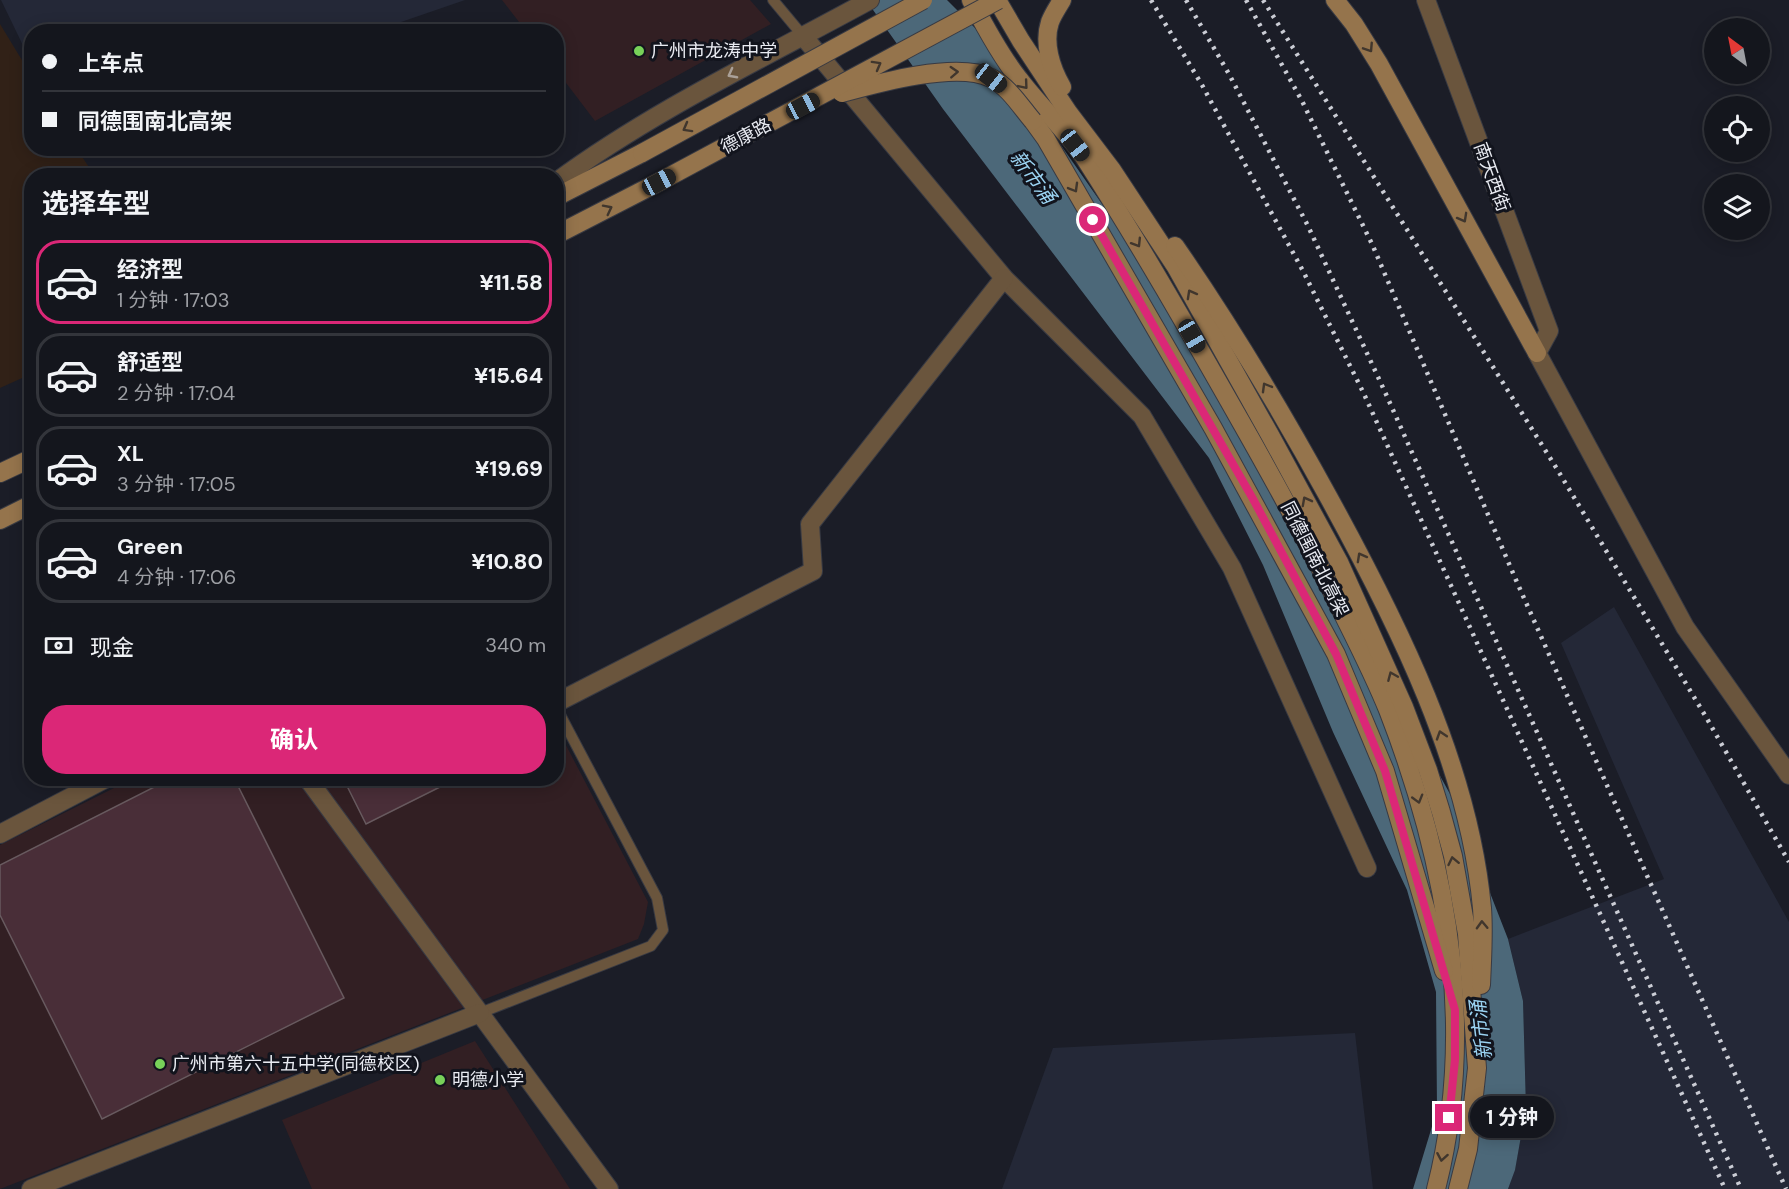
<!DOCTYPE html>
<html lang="zh">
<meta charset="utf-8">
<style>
:root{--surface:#14161d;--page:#21232a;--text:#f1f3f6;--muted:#9d9fa4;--line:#33353b;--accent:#db2777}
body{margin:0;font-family:"DM Sans","Noto Sans SC",sans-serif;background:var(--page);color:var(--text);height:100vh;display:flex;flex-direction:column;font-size:22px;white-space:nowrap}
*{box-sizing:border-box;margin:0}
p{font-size:20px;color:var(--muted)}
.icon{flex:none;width:33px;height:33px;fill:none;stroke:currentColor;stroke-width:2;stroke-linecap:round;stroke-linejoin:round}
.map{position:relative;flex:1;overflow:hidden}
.drawer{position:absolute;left:24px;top:168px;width:540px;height:618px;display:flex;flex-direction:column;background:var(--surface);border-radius:24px;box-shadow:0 3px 15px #0003,0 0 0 2px var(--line)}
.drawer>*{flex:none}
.hud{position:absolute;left:24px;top:24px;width:540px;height:132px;border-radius:24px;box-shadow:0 3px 15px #0003,0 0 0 2px var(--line);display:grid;align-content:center;height:132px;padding:0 18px;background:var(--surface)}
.needle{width:39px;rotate:328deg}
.buttons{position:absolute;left:1704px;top:18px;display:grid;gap:12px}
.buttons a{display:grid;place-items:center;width:66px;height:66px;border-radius:50%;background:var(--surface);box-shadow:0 3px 15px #0003,0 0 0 2px var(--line);font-size:30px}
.end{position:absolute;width:27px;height:27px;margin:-14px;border:8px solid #db2777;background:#fff;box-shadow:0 0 0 3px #fff}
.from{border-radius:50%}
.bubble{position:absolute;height:42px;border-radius:21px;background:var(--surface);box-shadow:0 3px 15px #0003,0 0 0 2px var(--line);font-size:20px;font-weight:700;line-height:42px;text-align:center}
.car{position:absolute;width:18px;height:36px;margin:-18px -9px;border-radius:8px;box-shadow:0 0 4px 2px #0007;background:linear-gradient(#222 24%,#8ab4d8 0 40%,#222 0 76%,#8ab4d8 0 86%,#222 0)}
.hud b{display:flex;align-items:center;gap:21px;height:57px;font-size:22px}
.hud b+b{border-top:2px solid var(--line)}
.hud i{width:15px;height:15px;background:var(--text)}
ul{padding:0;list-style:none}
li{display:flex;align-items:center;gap:18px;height:84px;margin:0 12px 9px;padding:0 6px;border:3px solid var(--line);border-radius:24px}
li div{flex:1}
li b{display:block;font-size:22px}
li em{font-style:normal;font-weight:700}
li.active{border-color:var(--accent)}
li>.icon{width:54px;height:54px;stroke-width:1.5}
h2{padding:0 18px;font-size:27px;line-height:72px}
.pay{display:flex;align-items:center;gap:15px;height:66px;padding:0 18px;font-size:22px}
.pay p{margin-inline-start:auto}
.cta{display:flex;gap:12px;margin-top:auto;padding:12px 18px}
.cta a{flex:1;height:69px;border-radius:24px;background:var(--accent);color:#fff;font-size:24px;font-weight:700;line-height:69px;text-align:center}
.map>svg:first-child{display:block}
.commercial{fill:#312117}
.built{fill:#242837}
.education{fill:#321f23}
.water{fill:#4c6879}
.building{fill:#492e38;stroke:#685a5f;stroke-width:1.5}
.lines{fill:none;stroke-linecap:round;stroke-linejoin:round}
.lane-casing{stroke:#383a43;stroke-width:12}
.street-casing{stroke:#383a43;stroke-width:20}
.secondary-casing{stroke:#383a43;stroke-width:20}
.lane{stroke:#6a553d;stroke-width:10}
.street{stroke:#6a553d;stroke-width:18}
.secondary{stroke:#95744c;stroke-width:18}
.rail{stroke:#cbcdd5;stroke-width:4.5;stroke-dasharray:3 6;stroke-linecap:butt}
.secondary-bridge-casing{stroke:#383a43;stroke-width:20;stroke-linecap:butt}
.secondary-bridge{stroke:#95744c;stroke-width:18}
.oneway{stroke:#40362d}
.oneway2{stroke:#aaa098}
.route{stroke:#db2777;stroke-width:8}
.poi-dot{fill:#78d259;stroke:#12141d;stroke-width:2}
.labels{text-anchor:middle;stroke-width:6;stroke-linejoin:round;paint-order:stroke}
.poi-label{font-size:18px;fill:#e9ebf2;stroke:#12141d;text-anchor:start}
.street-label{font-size:18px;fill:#e9ebf2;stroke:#12141d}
.water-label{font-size:20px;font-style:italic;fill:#9ad2f1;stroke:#12141d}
</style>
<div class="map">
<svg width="1789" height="1189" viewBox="0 0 1789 1189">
<rect width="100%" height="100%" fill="#1b1d27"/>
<path class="commercial" d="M0 24 31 75 32 148 77 149 94 175 32 176 31 374 0 388Z"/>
<g class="built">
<path d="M1 0H465L375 31 32 32 31 62Z"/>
<path d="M1614 607 1789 922V1189H1508L1515 1169 1526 1108 1523 1001 1508 939 1664 879 1561 643Z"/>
<path d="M1355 1033 1373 1189H1002L1053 1048Z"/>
</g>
<g class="education">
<path d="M502 0H750L771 24 595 121 557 71 556 32 526 31Z"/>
<path d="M557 728 648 902 644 924 638 939 0 1189V845L132 779 556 778Z"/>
<path d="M475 1041 570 1189H312L282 1120Z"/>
</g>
<path class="water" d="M866 0H947L989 42 1206 353 1455 803 1508 939 1523 1001 1526 1108 1515 1170 1508 1189H1413L1437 1110 1436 992 1407 890 1333 732 1263 565 1209 458 943 109Z"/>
<g class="building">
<path d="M172 778H234L344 998 102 1119 0 915V865Z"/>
<path d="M343 778H458L366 824Z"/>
</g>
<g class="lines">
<defs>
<g id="lane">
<path d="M773 0 803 36"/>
<path d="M480 1013 651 946 663 930 657 898 556 707"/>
</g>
<g id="street">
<path d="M1426 0 1549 331 1537 353 1685 627 1789 775"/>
<path d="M803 36 1004 278 1142 416 1232 568 1367 868"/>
<path d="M556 182C654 110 764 58 870 0"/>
<path d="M556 703 813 571 810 524 1004 278"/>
<path d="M307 778 609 1189"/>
<path d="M0 834 107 778"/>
<path d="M31 1189 480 1013"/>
</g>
<g id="secondary">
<path d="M971 0C985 27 1000 55 1019 79 1040 107 1067 131 1086 160 1141 246 1191 334 1241 422 1278 487 1314 553 1346 620 1361 650 1376 680 1388 710 1447 862 1477 1029 1436 1189"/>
<path d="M997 0 1021 41 1068 112 1112 170 1176 267 1270 435 1339 562 1404 707 1428 770 1441 812 1453 856 1467 934 1477 1068 1468 1149 1458 1189"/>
<path d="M1062 0C1058 7 1053 14 1050 22 1043 43 1051 68 1062 87"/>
<path d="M1335 0 1354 24 1379 64 1537 353"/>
<path d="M1033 121 1046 139 1213 428 1336 654 1385 771 1444 971"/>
<path d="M556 197 642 153"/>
<path d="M556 235 659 182"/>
<path d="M1175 246C1231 327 1282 412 1329 498 1397 622 1469 765 1482 908 1484 933 1482 959 1481 985"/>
<path d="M0 473 32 458"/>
<path d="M0 520 32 504"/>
</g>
</defs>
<use href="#lane" class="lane-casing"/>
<use href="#street" class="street-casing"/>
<use href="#secondary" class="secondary-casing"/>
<use href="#lane" class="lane"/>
<use href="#street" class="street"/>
<use href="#secondary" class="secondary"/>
<g class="rail">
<path d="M1151 0 1202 85 1303 271 1364 394 1725 1189"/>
<path d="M1186 0 1229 74 1308 226 1385 392 1741 1189"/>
<path d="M1246 0 1302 101 1372 244 1516 580 1786 1189"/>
<path d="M1263 0 1557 469 1706 717 1789 862"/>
</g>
<defs>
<g id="secondary-bridge">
<path d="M842 93C878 83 957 61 991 78 1008 86 1021 107 1033 121"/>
<path d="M642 153 923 0"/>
<path d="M659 182 998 0"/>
</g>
</defs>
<use href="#secondary-bridge" class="secondary-bridge-casing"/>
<use href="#secondary-bridge" class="secondary-bridge"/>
</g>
<defs><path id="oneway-chevron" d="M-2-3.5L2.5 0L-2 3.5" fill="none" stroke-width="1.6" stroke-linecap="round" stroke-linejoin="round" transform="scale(1.5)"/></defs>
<g class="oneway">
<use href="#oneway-chevron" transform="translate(1369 48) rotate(57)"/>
<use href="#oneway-chevron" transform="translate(877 65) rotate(-29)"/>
<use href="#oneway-chevron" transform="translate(954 72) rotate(-3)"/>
<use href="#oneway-chevron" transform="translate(1024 85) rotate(50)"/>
<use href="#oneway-chevron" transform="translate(687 128) rotate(151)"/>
<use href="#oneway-chevron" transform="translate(1074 188) rotate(60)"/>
<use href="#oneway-chevron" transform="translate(608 209) rotate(-27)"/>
<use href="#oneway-chevron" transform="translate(1463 218) rotate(61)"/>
<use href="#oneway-chevron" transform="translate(1137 243) rotate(58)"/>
<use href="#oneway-chevron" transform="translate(1191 294) rotate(-119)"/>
<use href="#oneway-chevron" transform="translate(1266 387) rotate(-120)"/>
<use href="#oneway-chevron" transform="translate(1306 501) rotate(-118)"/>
<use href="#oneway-chevron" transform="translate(1361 557) rotate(-119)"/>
<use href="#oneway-chevron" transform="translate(1392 676) rotate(-113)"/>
<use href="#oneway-chevron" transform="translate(1441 735) rotate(-108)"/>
<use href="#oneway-chevron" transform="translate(1418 799) rotate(74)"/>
<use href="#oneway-chevron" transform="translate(1453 861) rotate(-102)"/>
<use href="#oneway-chevron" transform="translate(1482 925) rotate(-92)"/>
<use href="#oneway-chevron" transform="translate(1442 1157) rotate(100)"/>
</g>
<use class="oneway2" href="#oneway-chevron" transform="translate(732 74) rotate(152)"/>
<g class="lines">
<path class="route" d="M1093 220 1253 499 1336 654 1385 771 1455 1010V1060L1449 1118"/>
</g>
<g class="poi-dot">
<circle cx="639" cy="51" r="6"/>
<circle cx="160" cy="1064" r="6"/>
<circle cx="440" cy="1080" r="6"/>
</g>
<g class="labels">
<g class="poi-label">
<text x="651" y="57">广州市龙涛中学</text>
<text x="172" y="1070">广州市第六十五中学(同德校区)</text>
<text x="452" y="1086">明德小学</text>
</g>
<g class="street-label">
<text transform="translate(746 136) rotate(-28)" y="6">德康路</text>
<text transform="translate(1492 177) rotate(70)" y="6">南天西街</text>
<text transform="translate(1315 559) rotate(63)" y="6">同德围南北高架</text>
</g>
<g class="water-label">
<text transform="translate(1033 177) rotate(53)" y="7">新市涌</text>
<text transform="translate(1481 1030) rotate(-97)" y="7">新市涌</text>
</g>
</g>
</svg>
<div class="buttons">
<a><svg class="needle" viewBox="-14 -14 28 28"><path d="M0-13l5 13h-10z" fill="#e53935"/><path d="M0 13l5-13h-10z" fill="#9d9fa4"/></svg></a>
<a><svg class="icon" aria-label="locate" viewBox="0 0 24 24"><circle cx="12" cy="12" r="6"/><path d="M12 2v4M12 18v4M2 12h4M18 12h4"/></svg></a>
<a><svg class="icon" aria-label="layers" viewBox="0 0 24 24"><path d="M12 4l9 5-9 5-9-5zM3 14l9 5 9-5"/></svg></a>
</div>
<i class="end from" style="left:1093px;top:220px"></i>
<i class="end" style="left:1449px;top:1118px"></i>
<div class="bubble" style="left:1470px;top:1096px;width:84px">1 分钟</div>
<i class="car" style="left:991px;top:78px;rotate:128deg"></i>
<i class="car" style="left:803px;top:106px;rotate:62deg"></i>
<i class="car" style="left:1075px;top:145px;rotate:142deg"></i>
<i class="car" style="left:659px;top:182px;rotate:62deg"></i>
<i class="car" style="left:1192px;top:336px;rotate:150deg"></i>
<div class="hud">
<b><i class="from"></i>上车点</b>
<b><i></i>同德围南北高架</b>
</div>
<section class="drawer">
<h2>选择车型</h2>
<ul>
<li class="active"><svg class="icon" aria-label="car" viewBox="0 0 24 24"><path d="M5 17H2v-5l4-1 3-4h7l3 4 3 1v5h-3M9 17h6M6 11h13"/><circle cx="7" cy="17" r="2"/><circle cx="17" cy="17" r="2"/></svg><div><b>经济型</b><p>1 分钟 · 17:03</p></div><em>¥11.58</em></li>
<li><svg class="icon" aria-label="car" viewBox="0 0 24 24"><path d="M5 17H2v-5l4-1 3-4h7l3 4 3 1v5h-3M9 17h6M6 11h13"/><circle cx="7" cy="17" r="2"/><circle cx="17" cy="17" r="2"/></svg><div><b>舒适型</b><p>2 分钟 · 17:04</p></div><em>¥15.64</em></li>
<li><svg class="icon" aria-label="car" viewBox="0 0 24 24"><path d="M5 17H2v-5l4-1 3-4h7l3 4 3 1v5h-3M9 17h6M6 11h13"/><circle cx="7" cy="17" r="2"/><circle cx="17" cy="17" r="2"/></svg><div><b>XL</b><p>3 分钟 · 17:05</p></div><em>¥19.69</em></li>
<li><svg class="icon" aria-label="car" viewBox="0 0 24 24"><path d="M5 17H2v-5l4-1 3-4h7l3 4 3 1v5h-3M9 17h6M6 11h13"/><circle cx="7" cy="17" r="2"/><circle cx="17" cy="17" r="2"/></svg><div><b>Green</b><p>4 分钟 · 17:06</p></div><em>¥10.80</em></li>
</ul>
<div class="pay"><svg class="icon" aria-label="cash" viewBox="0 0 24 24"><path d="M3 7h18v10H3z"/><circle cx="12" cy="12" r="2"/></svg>现金<p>340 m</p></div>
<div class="cta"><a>确认</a></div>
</section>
</div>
